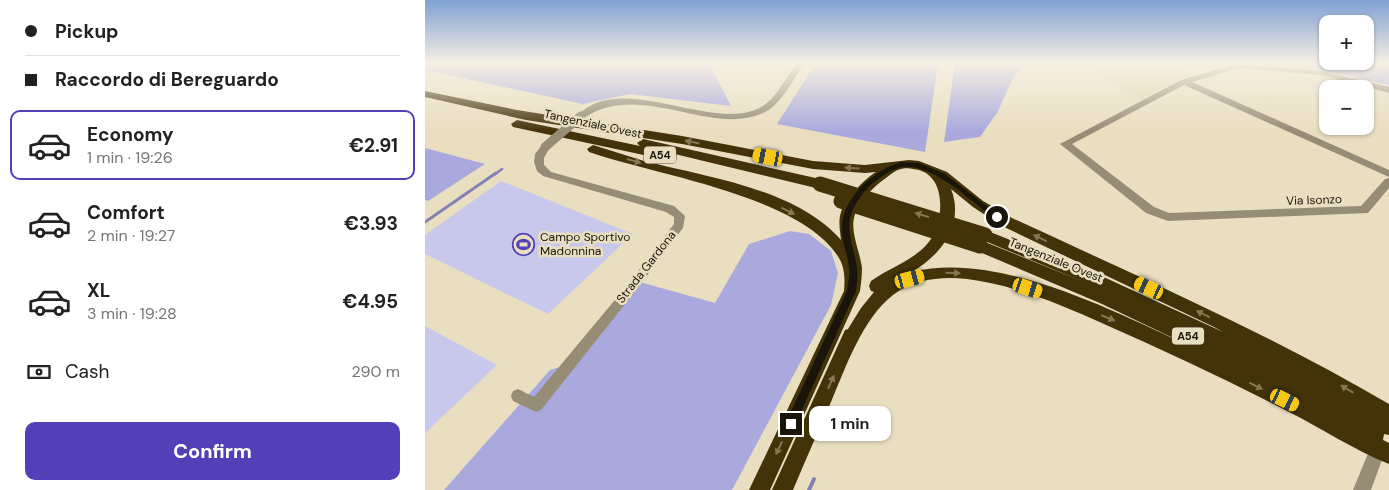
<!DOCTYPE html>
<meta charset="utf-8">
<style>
:root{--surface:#fff;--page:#f2f2f2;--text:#222;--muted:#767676;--line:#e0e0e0;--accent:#533fb7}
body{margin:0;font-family:"DM Sans",sans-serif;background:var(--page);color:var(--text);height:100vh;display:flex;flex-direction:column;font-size:19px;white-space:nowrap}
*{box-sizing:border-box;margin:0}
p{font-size:16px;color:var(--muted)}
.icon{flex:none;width:28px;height:28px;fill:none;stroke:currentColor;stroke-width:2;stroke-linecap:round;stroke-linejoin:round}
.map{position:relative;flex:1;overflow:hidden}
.panel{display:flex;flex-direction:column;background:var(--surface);width:425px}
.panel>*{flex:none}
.hud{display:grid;align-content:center;height:110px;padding:0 25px;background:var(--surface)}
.controls{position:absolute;left:894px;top:15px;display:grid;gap:10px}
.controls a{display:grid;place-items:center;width:55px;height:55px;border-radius:10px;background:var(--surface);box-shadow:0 1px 4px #0004;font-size:25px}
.end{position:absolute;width:22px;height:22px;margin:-11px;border:6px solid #19150a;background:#fff;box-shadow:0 0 0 2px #fff}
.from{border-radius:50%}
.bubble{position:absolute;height:35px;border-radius:10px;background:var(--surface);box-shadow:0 1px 4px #0004;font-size:16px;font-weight:700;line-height:35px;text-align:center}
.car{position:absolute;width:15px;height:30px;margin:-15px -8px;border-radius:6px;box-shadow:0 0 4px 1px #0007;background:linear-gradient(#f5c518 24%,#345 0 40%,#f5c518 0 76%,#345 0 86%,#f5c518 0)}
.hud b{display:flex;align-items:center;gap:18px;height:48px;font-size:19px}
.hud b+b{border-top:1px solid var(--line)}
.hud i{width:12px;height:12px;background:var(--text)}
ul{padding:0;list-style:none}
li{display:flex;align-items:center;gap:15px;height:70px;margin:0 10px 8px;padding:0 15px;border:2px solid transparent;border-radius:10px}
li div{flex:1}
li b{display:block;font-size:19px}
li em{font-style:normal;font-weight:700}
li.current{border-color:var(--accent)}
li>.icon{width:45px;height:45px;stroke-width:1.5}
.pay{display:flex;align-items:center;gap:12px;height:55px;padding:0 25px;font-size:19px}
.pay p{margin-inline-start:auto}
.button{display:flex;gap:10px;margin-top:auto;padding:10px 25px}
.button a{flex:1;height:58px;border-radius:10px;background:var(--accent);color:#fff;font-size:20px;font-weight:700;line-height:58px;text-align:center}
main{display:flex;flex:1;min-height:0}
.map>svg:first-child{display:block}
.built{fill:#e4d5b0}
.green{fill:#c8c8ed}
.forest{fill:#a9a9dd}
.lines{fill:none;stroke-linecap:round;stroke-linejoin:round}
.stream-far2{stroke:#8382b4;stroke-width:2.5}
.stream-far1{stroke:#8382b4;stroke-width:3}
.stream{stroke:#8382b4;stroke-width:4}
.tertiary-tunnel{stroke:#cbc0a5;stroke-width:16;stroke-dasharray:16 8;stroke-linecap:butt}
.minor{fill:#968d77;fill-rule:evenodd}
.tertiary{fill:#968d77;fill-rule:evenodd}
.motorway{fill:#423309;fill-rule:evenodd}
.minor-bridge{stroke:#968d77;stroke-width:9}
.motorway-bridge{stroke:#423309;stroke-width:15}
.oneway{fill:#857752}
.route{fill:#19150a}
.labels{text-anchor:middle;stroke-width:5;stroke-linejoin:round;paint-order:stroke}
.shield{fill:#eadec0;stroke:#585141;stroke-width:1}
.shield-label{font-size:11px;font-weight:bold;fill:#19150a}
.street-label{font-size:12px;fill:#19150a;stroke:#eadec0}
.poi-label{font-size:12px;fill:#19150a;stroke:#eadec0;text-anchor:start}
</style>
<main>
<section class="panel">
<div class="hud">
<b><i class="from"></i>Pickup</b>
<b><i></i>Raccordo di Bereguardo</b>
</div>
<ul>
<li class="current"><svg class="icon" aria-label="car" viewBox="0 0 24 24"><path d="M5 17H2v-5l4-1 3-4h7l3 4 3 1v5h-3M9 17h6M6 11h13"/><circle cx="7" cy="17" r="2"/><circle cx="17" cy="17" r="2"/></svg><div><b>Economy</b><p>1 min · 19:26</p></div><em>€2.91</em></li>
<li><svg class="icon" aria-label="car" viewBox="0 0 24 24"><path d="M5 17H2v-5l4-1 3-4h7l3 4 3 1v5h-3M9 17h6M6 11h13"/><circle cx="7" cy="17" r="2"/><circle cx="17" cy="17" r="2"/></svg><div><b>Comfort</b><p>2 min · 19:27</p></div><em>€3.93</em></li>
<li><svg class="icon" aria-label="car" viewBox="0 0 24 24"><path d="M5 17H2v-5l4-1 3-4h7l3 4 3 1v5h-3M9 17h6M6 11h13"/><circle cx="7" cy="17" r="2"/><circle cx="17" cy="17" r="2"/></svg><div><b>XL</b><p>3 min · 19:28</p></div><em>€4.95</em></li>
</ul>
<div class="pay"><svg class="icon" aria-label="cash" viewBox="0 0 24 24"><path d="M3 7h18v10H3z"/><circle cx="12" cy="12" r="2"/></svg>Cash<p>290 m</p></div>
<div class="button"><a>Confirm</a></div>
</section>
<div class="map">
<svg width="964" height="490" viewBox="0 0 964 490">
<rect width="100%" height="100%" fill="#eadec0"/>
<path class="built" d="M655 63H742L764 74 716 100Z"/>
<g class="green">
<path d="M76 181 208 234 123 314 0 254V235Z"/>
<path d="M0 326 72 365 0 433Z"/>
</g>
<g class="forest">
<path d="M0 63H284L306 106 205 94 158 104 0 70Z"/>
<path d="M391 63H513L500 152 352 124Z"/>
<path d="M530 63H600L588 78 572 113 555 137 519 142Z"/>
<path d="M881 63H936L944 65H964V85L885 68Z"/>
<path d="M0 148 60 164 3 201 0 200Z"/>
<path d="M365 231 384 234 406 251 413 273 406 305 307 490H19L125 370 152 362 215 282 290 303 324 244Z"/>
</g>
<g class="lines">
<path class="stream-far2" d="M69 175 77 169"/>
<path class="stream-far1" d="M0 222 71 173"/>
<path class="stream" d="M384 490 389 479"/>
<path class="tertiary-tunnel" d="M952 455 964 433"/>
<g class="minor">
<path d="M372 63H380C369 78 358 101 342 111 288 140 217 79 159 118L156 119 152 116C195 69 289 134 336 107 352 98 361 77 372 63Z"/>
<path d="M811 64 896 71 964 87V93L896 75 814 68 767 82 964 170V177L759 85 647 144 729 207 744 213 936 206 960 179 964 178V188L943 213 743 221 721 213 635 144 756 80Z"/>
<path d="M120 144 125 147 119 158V165L126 172 249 206 260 216 258 228 212 289 116 410 111 412 88 401 86 396 88 391 93 389 109 397 204 283 249 224V217L241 212 118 176 112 171 109 162 110 154 117 145Z"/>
</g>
<path class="tertiary" d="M950 449 956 451 958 457 946 490H928L944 451Z"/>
<g class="motorway">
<path d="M0 91 92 110 257 136 388 161 440 165 484 160 494 161 522 172 558 201 587 218C714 277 843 333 964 404V435L959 434 958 440 964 443V464C929 450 896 428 862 411 802 380 741 351 679 324 636 305 590 285 542 279 518 276 488 279 468 295 437 319 421 367 406 402 393 432 380 461 368 490H347L420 330 423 329 436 308 449 292 446 291 444 286 446 281C464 268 488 261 503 243 520 223 523 172 488 169 484 168 477 168 473 170 469 171 464 176 461 178 449 186 437 199 431 212 423 228 435 251 437 268 437 275 436 284 435 291L345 490H324L419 291C420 280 420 268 414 258 377 196 230 175 164 152L162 149 168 145C185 150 202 156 219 161 282 177 372 189 416 240 415 230 413 221 416 212 421 199 439 179 451 172L440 173 388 169 257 144 101 120 0 97ZM526 189 548 207 577 226 789 327 798 332 670 273 560 230 555 231 553 235 555 239 662 283 555 240 550 242 547 246 550 250 677 304 767 347C689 312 573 250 487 272 516 255 540 224 526 189Z"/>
<path d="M92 120 215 146 212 143 218 139 395 179 400 181 402 184 400 187 395 189 233 150 234 153 233 156 228 157 88 127 86 124Z"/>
</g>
<path class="minor-bridge" d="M120 147 156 116"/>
<g class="motorway-bridge">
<path d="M395 184 560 235"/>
<path d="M416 201 555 246"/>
</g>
</g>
<defs><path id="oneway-solid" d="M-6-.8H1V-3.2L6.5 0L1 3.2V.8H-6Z" transform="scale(1.25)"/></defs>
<g class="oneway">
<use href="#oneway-solid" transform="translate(267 142) rotate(-168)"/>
<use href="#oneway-solid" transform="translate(209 161) rotate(16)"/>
<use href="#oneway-solid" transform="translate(427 168) rotate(-177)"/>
<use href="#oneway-solid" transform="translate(363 211) rotate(27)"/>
<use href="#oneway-solid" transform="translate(497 215) rotate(-162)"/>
<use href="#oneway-solid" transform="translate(615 238) rotate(-154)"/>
<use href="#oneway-solid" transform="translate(528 273) rotate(1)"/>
<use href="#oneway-solid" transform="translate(778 314) rotate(-154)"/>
<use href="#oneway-solid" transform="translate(683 318) rotate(22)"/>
<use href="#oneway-solid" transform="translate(406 382) rotate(-66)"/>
<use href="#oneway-solid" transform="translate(831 386) rotate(26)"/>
<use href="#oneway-solid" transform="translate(922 389) rotate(-149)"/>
<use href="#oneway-solid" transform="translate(354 448) rotate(115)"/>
</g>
<linearGradient id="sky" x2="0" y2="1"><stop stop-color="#7fa0d3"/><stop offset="0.48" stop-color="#f6f0e3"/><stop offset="1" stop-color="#f6f0e3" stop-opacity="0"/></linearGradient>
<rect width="964" height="131" fill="url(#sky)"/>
<path class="route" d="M476 162 494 163 520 174 576 217 575 219H570C547 202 508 163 478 167 469 168 458 175 451 181 440 188 428 206 425 218 422 235 430 252 432 268 433 275 432 283 431 291L369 427H362L360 424 362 420 422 291C423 283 425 275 424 268 423 256 418 245 417 234 414 200 446 172 476 162Z"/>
<defs>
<symbol id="stadium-ring" viewBox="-11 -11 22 22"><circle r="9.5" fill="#eadec0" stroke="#533fb7" stroke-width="1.5"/><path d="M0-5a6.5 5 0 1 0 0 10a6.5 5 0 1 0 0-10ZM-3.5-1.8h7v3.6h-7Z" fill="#533fb7"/></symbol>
</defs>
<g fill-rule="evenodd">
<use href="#stadium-ring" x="86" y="232" width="25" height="25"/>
</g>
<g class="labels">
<g class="shield">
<rect x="219" y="146.5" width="32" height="17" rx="4"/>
<rect x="747" y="327.5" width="32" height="17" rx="4"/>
</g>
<g class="shield-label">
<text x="235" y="159">A54</text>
<text x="763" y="340">A54</text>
</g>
<g class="street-label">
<text transform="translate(168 124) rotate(12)" y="4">Tangenziale Ovest</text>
<text transform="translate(889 200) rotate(-2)" y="4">Via Isonzo</text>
<text transform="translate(631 260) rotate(22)" y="4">Tangenziale Ovest</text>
<text transform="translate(221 267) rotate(-52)" y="4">Strada Gardona</text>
</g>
<g class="poi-label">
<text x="115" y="241">Campo Sportivo<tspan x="115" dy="14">Madonnina</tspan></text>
</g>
</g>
</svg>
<div class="controls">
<a>+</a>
<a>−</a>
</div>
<i class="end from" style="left:572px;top:217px"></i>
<i class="end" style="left:366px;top:424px"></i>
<div class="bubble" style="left:384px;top:406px;width:82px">1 min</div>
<i class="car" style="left:343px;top:157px;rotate:281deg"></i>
<i class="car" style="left:485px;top:279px;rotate:75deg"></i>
<i class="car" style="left:603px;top:288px;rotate:108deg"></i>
<i class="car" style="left:724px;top:288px;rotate:295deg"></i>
<i class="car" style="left:860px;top:400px;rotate:116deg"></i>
</div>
</main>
